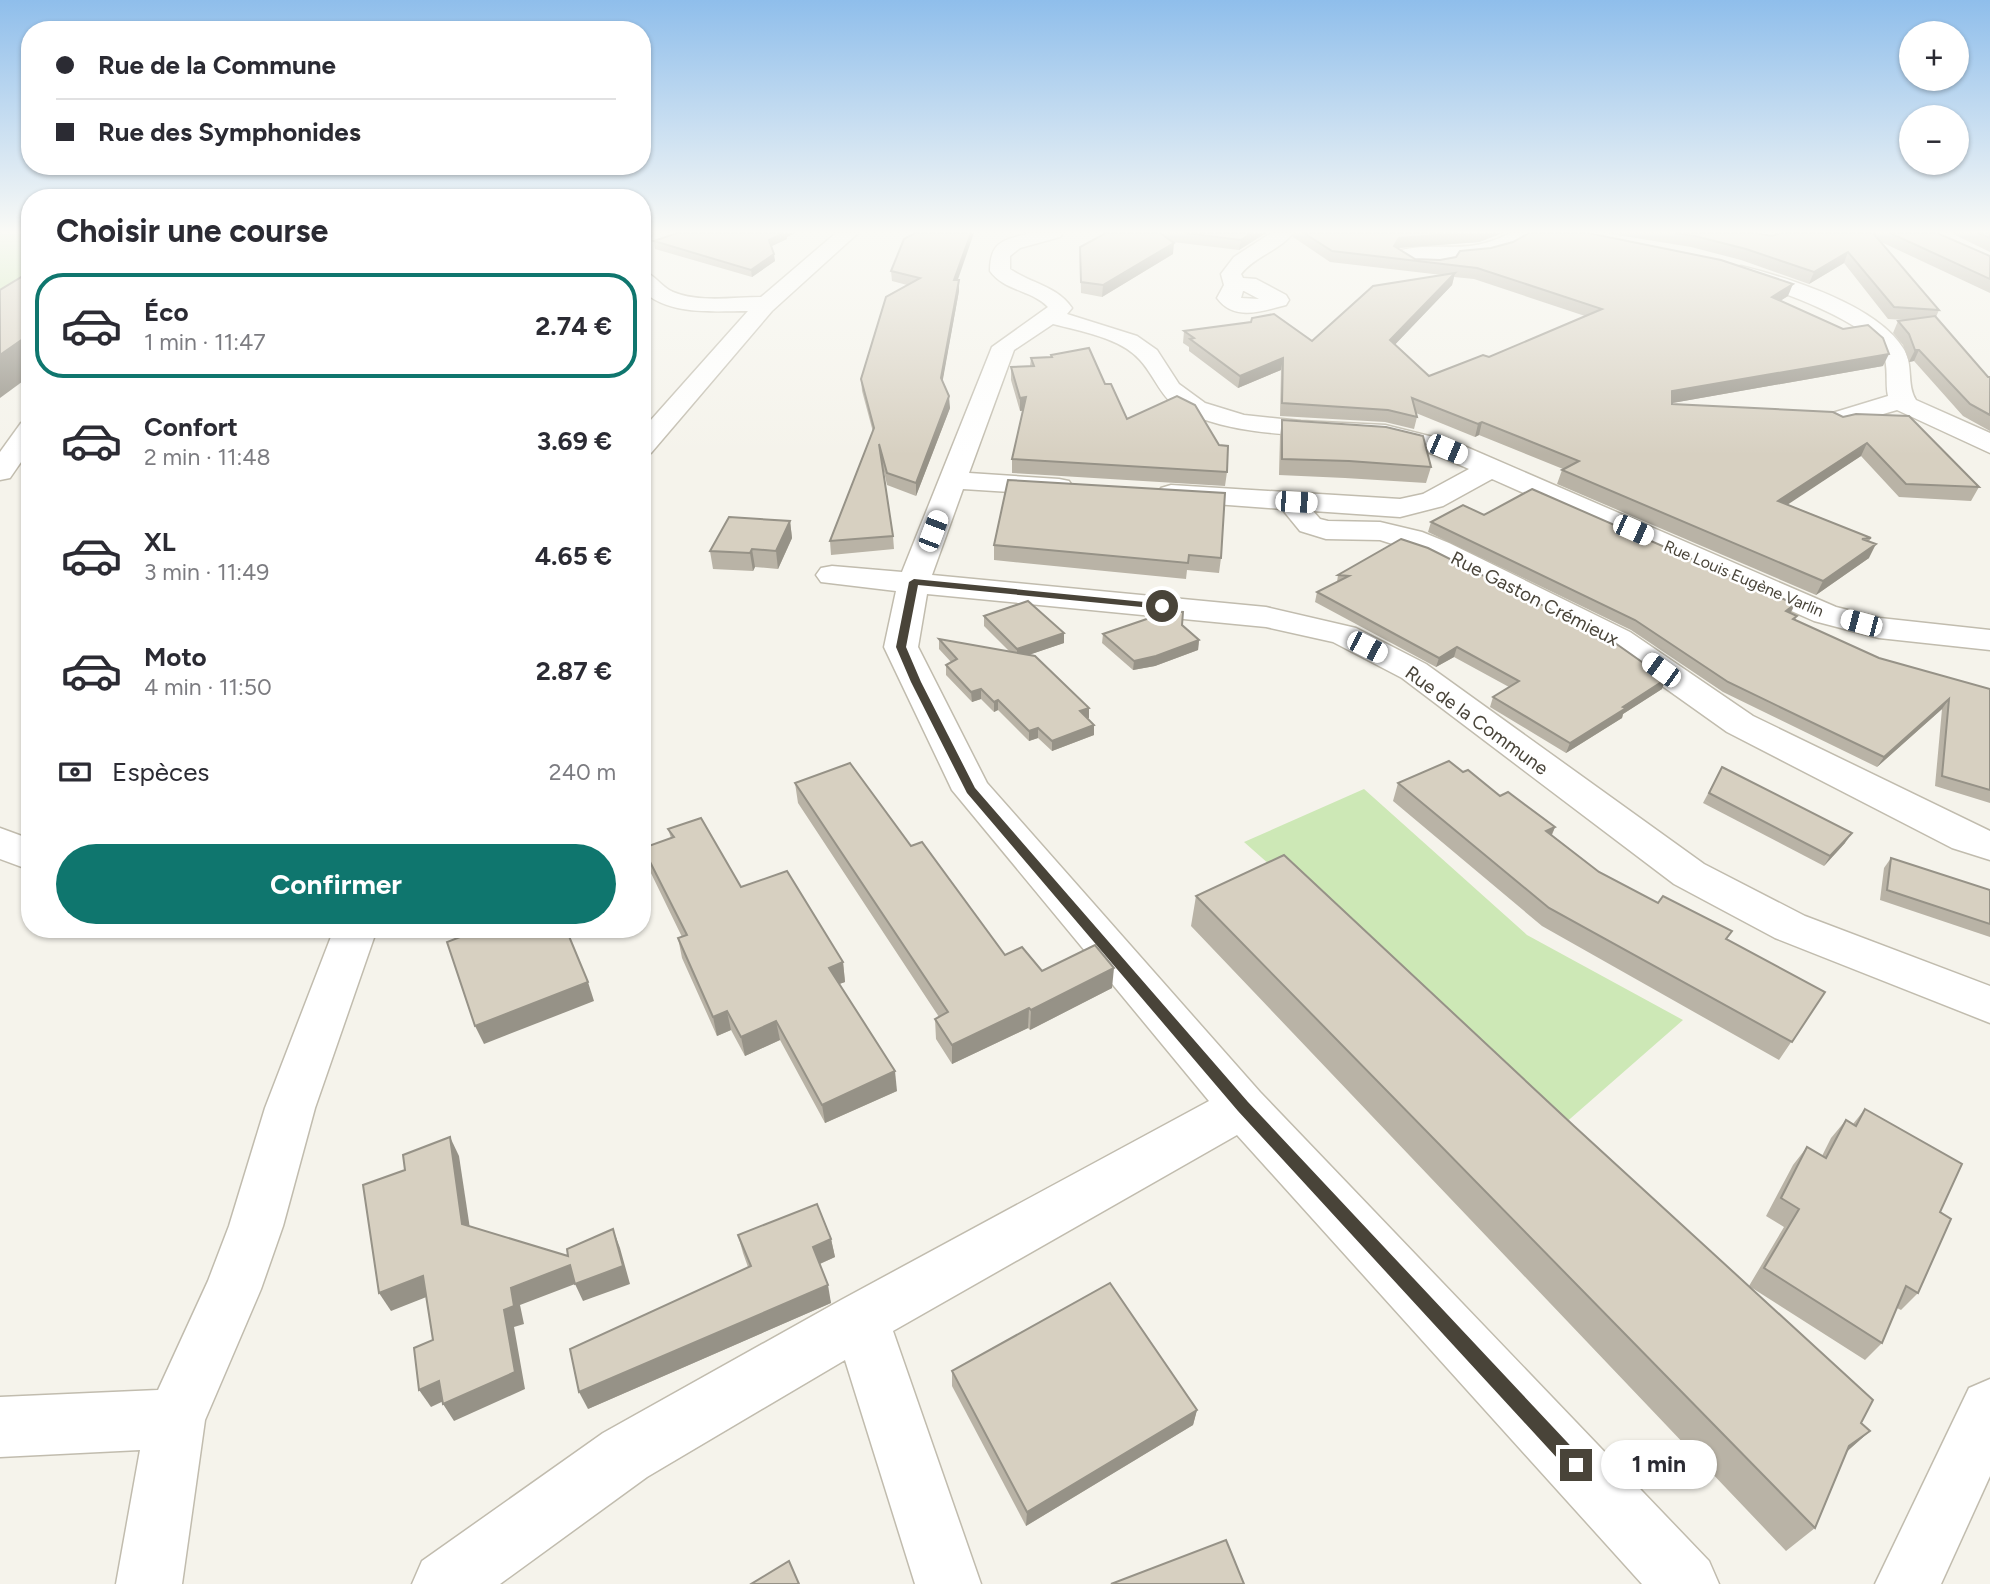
<!DOCTYPE html>
<html lang="fr">
<meta charset="utf-8">
<style>
:root{--surface:#fff;--page:#f7f7f7;--text:#2b2b33;--muted:#7c7c81;--line:#e1e1e2;--accent:#0f766e}
body{margin:0;font-family:Figtree,sans-serif;background:var(--page);color:var(--text);height:100vh;display:flex;flex-direction:column;font-size:26px;white-space:nowrap}
*{box-sizing:border-box;margin:0}
p{font-size:23px;color:var(--muted)}
.icon{flex:none;width:38px;height:38px;fill:none;stroke:currentColor;stroke-width:2;stroke-linecap:round;stroke-linejoin:round}
.map{position:relative;flex:1;overflow:hidden}
.panel{position:absolute;left:21px;top:189px;width:630px;height:749px;display:flex;flex-direction:column;background:var(--surface);border-radius:28px;box-shadow:0 2px 5px #0004}
.panel>*{flex:none}
.hud{position:absolute;left:21px;top:21px;width:630px;height:154px;border-radius:28px;box-shadow:0 2px 5px #0004;display:grid;align-content:center;height:154px;padding:0 35px;background:var(--surface)}
.buttons{position:absolute;left:1899px;top:21px;display:grid;gap:14px}
.buttons a{display:grid;place-items:center;width:70px;height:70px;border-radius:50%;background:var(--surface);box-shadow:0 2px 5px #0004;font-size:35px}
.end{position:absolute;width:32px;height:32px;margin:-16px;border:9px solid #494439;background:#fff;box-shadow:0 0 0 4px #fff}
.from{border-radius:50%}
.bubble{position:absolute;height:49px;border-radius:24px;background:var(--surface);box-shadow:0 2px 5px #0004;font-size:23px;font-weight:700;line-height:49px;text-align:center}
.car{position:absolute;width:21px;height:42px;margin:-21px -10px;border-radius:9px;box-shadow:0 0 5px 2px #0007;background:linear-gradient(#fff 24%,#345 0 40%,#fff 0 76%,#345 0 86%,#fff 0)}
.hud b{display:flex;align-items:center;gap:24px;height:66px;font-size:26px}
.hud b+b{border-top:2px solid var(--line)}
.hud i{width:18px;height:18px;background:var(--text)}
ul{padding:0;list-style:none}
li{display:flex;align-items:center;gap:21px;height:105px;margin:0 14px 10px;padding:0 21px;border:4px solid transparent;border-radius:28px}
li div{flex:1}
li b{display:block;font-size:26px}
li em{font-style:normal;font-weight:700}
li.active{border-color:var(--accent)}
li>.icon{width:63px;height:63px;stroke-width:1.5}
h2{padding:0 35px;font-size:32px;line-height:84px}
.pay{display:flex;align-items:center;gap:18px;height:77px;padding:0 35px;font-size:26px}
.pay p{margin-inline-start:auto}
.action{display:flex;gap:14px;margin-top:auto;padding:14px 35px}
.action a{flex:1;height:80px;border-radius:42px;background:var(--accent);color:#fff;font-size:28px;font-weight:700;line-height:80px;text-align:center}
.map>svg:first-child{display:block}
.green{fill:#cde8b6}
.lines{fill:none;stroke-linecap:round;stroke-linejoin:round}
.minor-casing{stroke:#c1bcae;stroke-width:3}
.minor{fill:#fff;fill-rule:evenodd}
.wall{fill:#b9b3a6;fill-rule:evenodd}
.shaded-wall{fill:#969287}
.building{fill:#d7d0c1;stroke:#969287;stroke-width:2}
.route{fill:#494439}
.labels{text-anchor:middle;stroke-width:5;stroke-linejoin:round;paint-order:stroke}
.far-street-label{font-size:16px;fill:#494439;stroke:#fff}
.street-label{font-size:19px;fill:#494439;stroke:#fff}
</style>
<div class="map">
<svg width="1990" height="1584" viewBox="0 0 1990 1584">
<rect width="100%" height="100%" fill="#f5f3eb"/>
<g class="green">
<path d="M0 233H30V288L0 293Z"/>
<path d="M1364 789 1527 935 1683 1020 1563 1125 1244 842Z"/>
</g>
<g class="lines">
<defs>
<g id="minor">
<path d="M642 233H653L649 238 642 240Z"/>
<path d="M836 233H858L772 311 651 453 642 455V430L748 311C714 311 668 316 642 290V271C655 274 661 287 673 292 699 303 734 297 761 297Z"/>
<path d="M1031 233H1063L1060 237 1020 248 1010 256V269C1032 284 1057 286 1072 308L1067 314 1137 336 1157 350 1179 384 1205 403 1244 415 1301 421 1385 425 1457 443 1836 607 1880 618 1990 630V650L1879 638 1814 621 1492 479 1443 506 1400 517 1313 511 1320 519 1328 521 1380 522 1422 532 1449 543 1630 632 1753 716 1990 831V860L1952 848 1727 732 1606 646 1427 555 1380 540 1326 539 1300 531 1282 509 1161 500 1157 494 1161 488 1171 485 1400 499 1423 494 1469 469C1442 457 1413 445 1383 441 1318 433 1252 440 1189 414 1161 402 1158 380 1140 360 1121 338 1080 331 1053 324L1014 350 969 473 1059 479 1069 481 1073 487 1069 493 1059 495 963 489 932 575 1266 607 1356 628 1426 664 1704 864 1805 916 1990 986V1023L1775 938 1674 884 1402 678 1333 642 1266 627 927 594 918 647 987 783 1260 1092 1709 1561 1719 1584H1642L1237 1135 893 1331 981 1584H915L845 1360 647 1477 500 1584H412L422 1561 603 1433 841 1300 1209 1101 952 790 884 647 896 591 821 582 816 575 821 568 832 566 902 572 992 347 1048 307C1032 290 1004 291 990 271 990 240 1005 240 1031 233Z"/>
<path d="M1271 233H1293C1279 251 1255 256 1241 274L1243 278 1256 279 1286 295 1289 300 1286 305C1263 311 1234 322 1217 298L1224 285 1221 274 1234 257ZM1243 291H1244L1259 299 1241 298Z"/>
<path d="M1510 233H1534C1519 253 1480 260 1456 260L1453 266C1433 271 1408 274 1394 255L1397 251C1441 240 1465 257 1510 233Z"/>
<path d="M1741 266C1789 278 1876 305 1903 348 1914 364 1906 384 1916 400L1990 433V453L1897 410 1838 427 1829 424 1825 419 1829 414 1888 396C1885 383 1889 366 1883 353 1866 319 1770 288 1734 276L1731 272 1734 268Z"/>
<path d="M30 421V449L10 478 0 480V452L21 423Z"/>
<path d="M0 828 30 839V870L0 859Z"/>
<path d="M334 929H377L315 1108 283 1226 261 1289 205 1420 182 1584H116L140 1450 0 1457V1397L158 1390 208 1281 229 1226 265 1108Z"/>
<path d="M1990 1379V1476L1941 1584H1875L1969 1388Z"/>
</g>
</defs>
<use href="#minor" class="minor-casing"/>
<use href="#minor" class="minor"/>
</g>
<g class="wall">
<path d="M677 233H795L787 237V239L771 246 775 261 752 277 655 249 654 241Z"/>
<path d="M1106 233H1266L1239 250 1173 242V254L1102 297 1081 293 1080 247Z"/>
<path d="M1293 233H1503L1479 242 1398 248 1415 259 1788 296 1780 301 1883 366 1672 403V404L1833 412 1979 487 1971 501 1899 497 1861 456 1787 504 1871 538 1869 541V558L1816 595 1557 484 1562 470 1563 469 1479 435 1475 437 1416 413 1417 417 1414 429 1385 422 1280 416 1281 370 1238 388 1189 351V347L1183 343 1184 331 1312 341 1442 275 1330 262 1293 237ZM1454 277 1474 279 1585 316 1489 357 1429 376 1395 344 1452 285Z"/>
<path d="M1605 233H1756L1772 236 1776 235 1774 233H1937L1990 256V293L1879 241 1939 310 1936 317 1988 377H1990V431L1963 416 1914 361 1909 362 1903 345 1893 333 1898 321 1906 320 1888 319 1844 263 1809 284 1741 260 1691 247Z"/>
<path d="M1951 233H1990V252Z"/>
<path d="M891 271 959 280V291L942 382 950 408 916 496 887 485 883 467 893 536 894 549 831 555 830 541 873 432 862 391 861 379 907 285 892 281Z"/>
<path d="M1051 355 1105 384 1127 419 1227 472 1225 486 1012 473V459L1023 411H1020L1011 380V367L1030 366 1031 358 1051 357Z"/>
<path d="M1282 420 1431 467 1426 483 1345 478 1279 475 1280 436Z"/>
<path d="M1008 480 1221 558 1219 573 1187 570 1186 579 994 560V545Z"/>
<path d="M1484 515 1795 604 1791 613 1797 616 1795 620 1879 658 1990 689V803L1935 786 1942 709 1877 767 1723 692 1631 630 1428 532 1431 522Z"/>
<path d="M790 521 792 538 778 569 755 567 753 571 713 569 710 551Z"/>
<path d="M1401 539 1662 689 1623 714 1622 718 1566 753 1490 707 1493 697 1509 687 1454 657 1436 667 1315 602 1317 592 1337 582 1338 575Z"/>
<path d="M984 616 1064 643 1028 655 1089 718H1087L1094 735 1052 751 1038 738 1029 741 998 710 994 712 981 699 972 702 946 675V665L951 662 939 649V639L1010 652 984 626Z"/>
<path d="M1182 625 1199 640 1198 650 1155 666 1133 670 1102 643 1103 634Z"/>
<path d="M1722 767 1845 843 1824 866 1703 803Z"/>
<path d="M1463 772 1500 796 1555 827 1552 835 1599 872 1825 992 1779 1060 1542 926 1393 801 1398 783Z"/>
<path d="M795 783 911 846 1005 955 1042 971 1112 988 1030 1030 1028 1028 952 1064 936 1039 935 1019 939 1017 798 803Z"/>
<path d="M668 829 741 887 843 962 845 982 839 984 897 1091 825 1123 780 1040 745 1056 731 1030 717 1036 682 958 678 938 682 937 648 867 643 848 671 838Z"/>
<path d="M1891 858 1990 890V937L1880 900 1884 868Z"/>
<path d="M1196 896 1861 1423 1870 1431 1847 1451 1815 1528 1786 1551 1191 926Z"/>
<path d="M1865 1109 1940 1212 1918 1293 1901 1310 1897 1308 1882 1343 1865 1360 1749 1286 1784 1227 1766 1216 1793 1165 1807 1147 1822 1156 1831 1138 1846 1120 1853 1124Z"/>
<path d="M738 1235 831 1239 835 1257 820 1264 831 1303 588 1409 748 1267 743 1253Z"/>
<path d="M952 1371 1197 1410 1193 1425 1026 1526 952 1386Z"/>
</g>
<g class="shaded-wall">
<path d="M783 233H795L787 237V239L770 247 769 240Z"/>
<path d="M971 233H974L954 291V280Z"/>
<path d="M1251 233H1266L1239 250 1241 240Z"/>
<path d="M1458 233H1503L1479 242 1397 248 1394 246 1399 238Z"/>
<path d="M1174 243 1173 254 1102 297 1103 285Z"/>
<path d="M1848 252 1844 263 1809 284 1814 272Z"/>
<path d="M774 254 775 261 752 277 751 270Z"/>
<path d="M1455 273 1452 285 1388 352 1390 340Z"/>
<path d="M959 280V291L941 390V378Z"/>
<path d="M1793 284 1788 296 1767 309 1772 297Z"/>
<path d="M30 334V376L0 398V355Z"/>
<path d="M1915 350H1919L1914 361 1909 362Z"/>
<path d="M1889 354 1883 366 1667 404 1672 391Z"/>
<path d="M1283 358 1281 370 1238 388 1240 376Z"/>
<path d="M949 396 950 408 916 496V483Z"/>
<path d="M1026 397V410L1020 411V398Z"/>
<path d="M1482 422 1479 435 1475 437 1478 424Z"/>
<path d="M1867 443 1861 456 1772 515 1778 501Z"/>
<path d="M790 521 792 538 778 569 776 551Z"/>
<path d="M1876 544 1869 558 1816 595 1823 581Z"/>
<path d="M752 549 755 567 753 571 750 553Z"/>
<path d="M1795 604 1790 613 1786 611Z"/>
<path d="M1064 633V643L1017 659V649Z"/>
<path d="M1199 640 1198 650 1155 666 1133 670 1134 661Z"/>
<path d="M1457 647 1454 657 1436 667 1439 658Z"/>
<path d="M1666 679 1662 689 1623 714 1622 718 1566 753 1570 743Z"/>
<path d="M981 689V699L972 702 971 692Z"/>
<path d="M1949 699 1942 709 1877 767 1884 757Z"/>
<path d="M998 700V710L994 712V702Z"/>
<path d="M1089 708V718L1079 721 1080 711Z"/>
<path d="M1094 725V735L1052 751V741Z"/>
<path d="M1038 728V738L1029 741V731Z"/>
<path d="M1555 827 1547 845 1546 831Z"/>
<path d="M1852 833 1845 843 1824 866 1830 856Z"/>
<path d="M843 962 845 982 831 987 829 968Z"/>
<path d="M1114 968 1112 988 1030 1030 1031 1010Z"/>
<path d="M588 982 594 1001 484 1044 475 1026Z"/>
<path d="M1029 1008 1028 1028 952 1064V1045Z"/>
<path d="M727 1011 731 1030 717 1036 713 1017Z"/>
<path d="M776 1021 780 1040 745 1056 741 1037Z"/>
<path d="M895 1071 897 1091 825 1123 822 1105Z"/>
<path d="M450 1137 459 1156 472 1242 462 1224Z"/>
<path d="M613 1229 620 1248 630 1284 583 1301 575 1284 520 1305 524 1324 514 1327 525 1389 454 1421 443 1404 504 1310 511 1288 570 1265Z"/>
<path d="M831 1239 835 1257 817 1265 813 1247Z"/>
<path d="M423 1276 434 1294 391 1311 379 1293Z"/>
<path d="M828 1285 831 1303 588 1409 579 1392Z"/>
<path d="M439 1381 450 1398 431 1407 419 1390Z"/>
<path d="M1197 1410 1193 1425 1026 1526 1027 1512Z"/>
<path d="M1870 1431 1842 1456 1849 1446Z"/>
</g>
<g class="building">
<path d="M677 233H783L769 240 774 254 751 270 654 241Z"/>
<path d="M915 233H971L954 280H959L941 378 949 396 916 483 887 473 879 444 893 536 830 541 874 428 861 379 886 297 920 278 891 271 904 239Z"/>
<path d="M1106 233H1160L1174 243 1103 285 1081 282 1080 247Z"/>
<path d="M1185 233H1251L1241 240Z"/>
<path d="M1304 233H1458L1399 238 1394 246 1415 259 1440 260 1456 257 1460 251 1491 248 1513 242 1529 233H1588L1721 260 1793 284 1772 297 1843 329 1868 325 1883 338 1889 354 1672 391V404L1833 412 1843 417 1856 414 1909 416 1979 487 1906 484 1867 443 1778 501 1871 538 1862 539 1876 544 1823 581 1562 470 1579 461 1482 422 1478 424 1412 398 1417 417 1388 410 1282 403 1283 358 1240 376 1190 339 1194 338 1184 331 1251 322 1252 318 1274 314 1312 341 1373 286 1455 273 1390 340 1429 376 1483 355 1489 357 1602 309 1477 268 1332 251Z"/>
<path d="M1673 233H1756L1772 236 1781 233H1873L1939 310 1894 307 1848 252 1814 272 1746 249 1695 236Z"/>
<path d="M1890 233H1937L1990 256V279Z"/>
<path d="M1978 233H1990V238Z"/>
<path d="M28 273 30 274V334L0 355V290Z"/>
<path d="M1935 316 1988 377H1990V415L1970 404 1919 350H1915L1909 334 1898 321Z"/>
<path d="M1089 348 1105 384H1111L1127 419 1177 396 1195 405 1219 445 1228 446 1227 472 1012 459 1026 397 1020 398 1011 367 1034 366 1031 358 1052 357 1051 355Z"/>
<path d="M1282 420 1386 427 1419 435 1423 436 1431 467 1349 461 1282 459Z"/>
<path d="M1008 480 1225 493 1221 558 1189 555 1188 563 994 545Z"/>
<path d="M1532 489 1795 604 1786 611 1797 616 1793 619 1879 658 1990 689V790L1942 776 1949 699 1884 757 1728 682 1635 620 1431 522 1463 505 1484 515Z"/>
<path d="M729 517 790 521 776 551 752 549 750 553 710 551Z"/>
<path d="M1401 539 1428 548 1608 638 1666 679 1623 707 1626 708 1570 743 1493 697 1519 681 1457 647 1439 658 1317 592 1349 576 1338 575Z"/>
<path d="M1028 601 1064 633 1017 649 984 616Z"/>
<path d="M1170 611 1183 612 1182 625 1199 640 1156 656 1134 661 1103 634Z"/>
<path d="M939 639 1035 656 1089 708 1080 711 1094 725 1052 741 1038 728 1029 731 998 700 994 702 981 689 971 692 946 665 957 659Z"/>
<path d="M1449 761 1463 772 1468 770 1500 796 1508 792 1555 827 1546 831 1599 872 1658 903 1663 896 1732 931 1726 939 1825 992 1792 1042 1549 908 1398 783Z"/>
<path d="M850 763 911 846 922 842 1005 955 1022 947 1042 971 1095 945 1114 968 1031 1010 1029 1008 952 1045 935 1019 948 1012 795 783Z"/>
<path d="M1722 767 1852 833 1830 856 1709 793Z"/>
<path d="M701 818 741 887 787 871 843 962 829 968 895 1071 822 1105 776 1021 741 1037 727 1011 713 1017 678 938 687 935 643 848 674 837 668 829Z"/>
<path d="M1284 855 1574 1126 1873 1400 1861 1423 1870 1431 1849 1446 1815 1528 1196 896Z"/>
<path d="M1891 858 1990 890V924L1887 890Z"/>
<path d="M481 929H566L588 982 475 1026 447 942Z"/>
<path d="M1865 1109 1962 1164 1940 1212 1951 1219 1918 1293 1906 1286 1882 1343 1764 1268 1799 1209 1781 1198 1807 1147 1826 1158 1846 1120 1856 1126Z"/>
<path d="M450 1137 462 1224 568 1256 567 1249 613 1229 623 1266 575 1284 570 1265 511 1288 514 1306 504 1310 515 1372 443 1404 439 1381 419 1390 414 1348 433 1340 423 1276 379 1293 363 1185 405 1170 403 1155Z"/>
<path d="M817 1204 831 1239 813 1247 828 1285 579 1392 570 1349 751 1266 738 1235Z"/>
<path d="M1110 1283 1197 1410 1027 1512 952 1371Z"/>
<path d="M1226 1540 1244 1584H1111Z"/>
<path d="M789 1561 799 1584H751Z"/>
</g>
<linearGradient id="sky" x2="0" y2="1"><stop stop-color="#8fbeeb"/><stop offset="0.51" stop-color="#fafaf6"/><stop offset="1" stop-color="#fafaf6" stop-opacity="0"/></linearGradient>
<rect width="1990" height="455" fill="url(#sky)"/>
<path class="route" d="M914 579 1165 604V608L1162 609 918 585 906 647 921 682 975 788 1248 1102 1582 1458 1585 1465 1582 1471 1576 1474 1569 1471 1238 1111 967 793 911 682 896 647 909 582Z"/>
<g class="labels">
<g class="far-street-label">
<text transform="translate(1744 578) rotate(23)" y="6">Rue Louis Eugène Varlin</text>
</g>
<g class="street-label">
<text transform="translate(1535 598) rotate(27)" y="7">Rue Gaston Crémieux</text>
<text transform="translate(1477 720) rotate(36)" y="7">Rue de la Commune</text>
</g>
</g>
</svg>
<div class="buttons">
<a>+</a>
<a>−</a>
</div>
<i class="end from" style="left:1162px;top:606px"></i>
<i class="end" style="left:1576px;top:1465px"></i>
<div class="bubble" style="left:1601px;top:1440px;width:116px">1 min</div>
<i class="car" style="left:1447px;top:449px;rotate:113deg"></i>
<i class="car" style="left:1296px;top:502px;rotate:93deg"></i>
<i class="car" style="left:1633px;top:530px;rotate:114deg"></i>
<i class="car" style="left:933px;top:531px;rotate:21deg"></i>
<i class="car" style="left:1861px;top:623px;rotate:285deg"></i>
<i class="car" style="left:1367px;top:647px;rotate:117deg"></i>
<i class="car" style="left:1661px;top:670px;rotate:306deg"></i>
<div class="hud">
<b><i class="from"></i>Rue de la Commune</b>
<b><i></i>Rue des Symphonides</b>
</div>
<section class="panel">
<h2>Choisir une course</h2>
<ul>
<li class="active"><svg class="icon" aria-label="car" viewBox="0 0 24 24"><path d="M5 17H2v-5l4-1 3-4h7l3 4 3 1v5h-3M9 17h6M6 11h13"/><circle cx="7" cy="17" r="2"/><circle cx="17" cy="17" r="2"/></svg><div><b>Éco</b><p>1 min · 11:47</p></div><em>2.74 €</em></li>
<li><svg class="icon" aria-label="car" viewBox="0 0 24 24"><path d="M5 17H2v-5l4-1 3-4h7l3 4 3 1v5h-3M9 17h6M6 11h13"/><circle cx="7" cy="17" r="2"/><circle cx="17" cy="17" r="2"/></svg><div><b>Confort</b><p>2 min · 11:48</p></div><em>3.69 €</em></li>
<li><svg class="icon" aria-label="car" viewBox="0 0 24 24"><path d="M5 17H2v-5l4-1 3-4h7l3 4 3 1v5h-3M9 17h6M6 11h13"/><circle cx="7" cy="17" r="2"/><circle cx="17" cy="17" r="2"/></svg><div><b>XL</b><p>3 min · 11:49</p></div><em>4.65 €</em></li>
<li><svg class="icon" aria-label="car" viewBox="0 0 24 24"><path d="M5 17H2v-5l4-1 3-4h7l3 4 3 1v5h-3M9 17h6M6 11h13"/><circle cx="7" cy="17" r="2"/><circle cx="17" cy="17" r="2"/></svg><div><b>Moto</b><p>4 min · 11:50</p></div><em>2.87 €</em></li>
</ul>
<div class="pay"><svg class="icon" aria-label="cash" viewBox="0 0 24 24"><path d="M3 7h18v10H3z"/><circle cx="12" cy="12" r="2"/></svg>Espèces<p>240 m</p></div>
<div class="action"><a>Confirmer</a></div>
</section>
</div>
